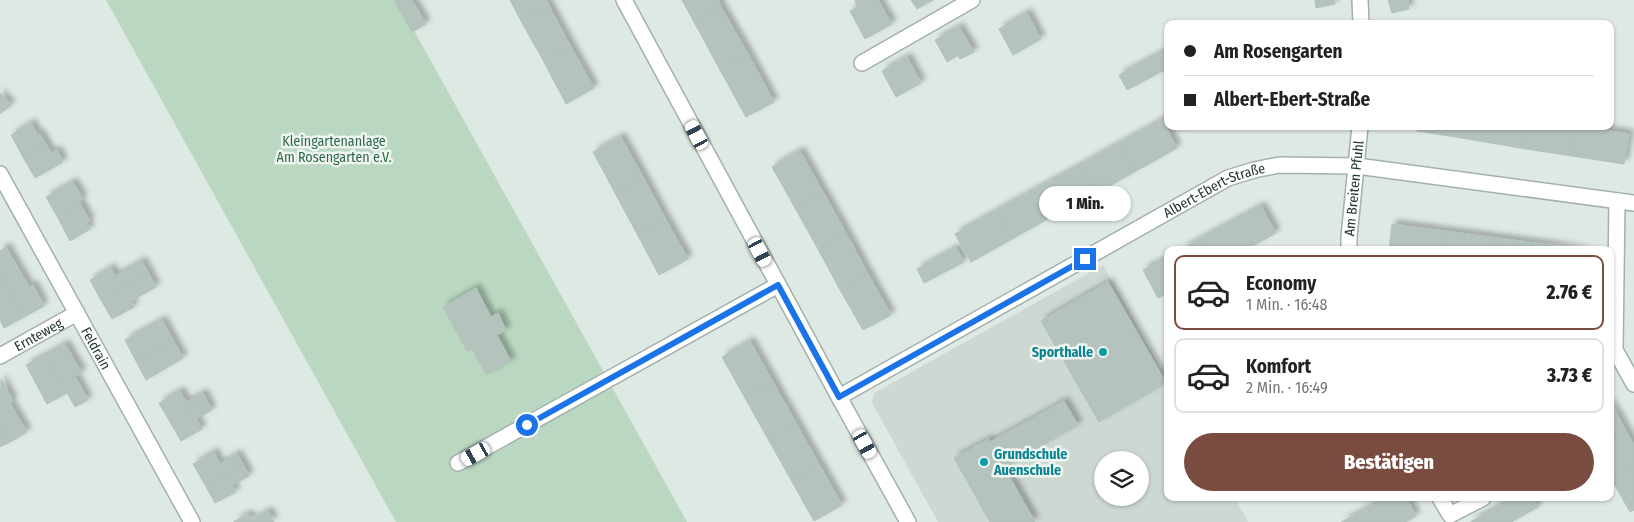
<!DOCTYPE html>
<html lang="de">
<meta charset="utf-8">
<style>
:root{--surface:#fff;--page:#f6f6f6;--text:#222;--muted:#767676;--line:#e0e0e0;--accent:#794c3f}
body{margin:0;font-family:"Fira Sans Condensed",sans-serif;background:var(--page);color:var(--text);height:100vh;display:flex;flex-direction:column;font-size:19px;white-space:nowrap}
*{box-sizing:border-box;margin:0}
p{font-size:16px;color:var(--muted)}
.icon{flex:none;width:28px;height:28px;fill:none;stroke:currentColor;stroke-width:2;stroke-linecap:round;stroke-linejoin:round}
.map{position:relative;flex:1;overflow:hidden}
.side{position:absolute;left:1164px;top:246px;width:450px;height:255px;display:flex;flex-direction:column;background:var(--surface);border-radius:10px;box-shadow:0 1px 4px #0004}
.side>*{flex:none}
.hud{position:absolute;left:1164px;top:20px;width:450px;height:110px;border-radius:10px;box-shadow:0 1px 4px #0004;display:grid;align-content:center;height:110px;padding:0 20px;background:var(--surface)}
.buttons{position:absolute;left:1094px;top:451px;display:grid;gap:10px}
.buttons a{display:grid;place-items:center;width:55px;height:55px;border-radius:50%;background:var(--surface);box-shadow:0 1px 4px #0004;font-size:25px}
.end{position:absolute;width:22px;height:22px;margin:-11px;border:6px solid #1a73e8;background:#fff;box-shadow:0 0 0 2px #fff}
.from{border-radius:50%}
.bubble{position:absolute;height:35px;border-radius:18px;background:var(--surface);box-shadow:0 1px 4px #0004;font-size:16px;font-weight:800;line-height:35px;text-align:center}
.car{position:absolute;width:15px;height:30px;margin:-15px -8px;border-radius:6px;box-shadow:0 0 4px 1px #0007;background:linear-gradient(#fff 24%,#345 0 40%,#fff 0 76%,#345 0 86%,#fff 0)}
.hud b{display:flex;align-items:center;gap:18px;height:48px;font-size:19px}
.hud b+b{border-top:1px solid var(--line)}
.hud i{width:12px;height:12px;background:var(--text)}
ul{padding:9px 0 0;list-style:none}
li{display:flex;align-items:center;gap:15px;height:75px;margin:0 10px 8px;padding:0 10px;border:2px solid var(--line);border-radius:10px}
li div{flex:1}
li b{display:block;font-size:19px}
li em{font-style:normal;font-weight:800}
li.active{border-color:var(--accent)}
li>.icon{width:45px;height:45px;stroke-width:1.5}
.action{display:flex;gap:10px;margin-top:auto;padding:10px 20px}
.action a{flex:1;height:58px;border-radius:30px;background:var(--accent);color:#fff;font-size:20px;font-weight:800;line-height:58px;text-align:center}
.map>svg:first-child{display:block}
.built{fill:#ced8d3;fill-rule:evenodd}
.green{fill:#bad8c1}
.building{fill:#b5c3bd;stroke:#b2c1bb;filter:url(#shadow)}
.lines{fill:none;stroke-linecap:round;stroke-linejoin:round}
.minor-casing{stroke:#a3b0ab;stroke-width:18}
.minor{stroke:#fff;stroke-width:15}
.route{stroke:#1a73e8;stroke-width:6}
.culture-dot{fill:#0f9aa8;stroke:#eff6f2;stroke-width:2}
.labels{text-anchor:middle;stroke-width:5;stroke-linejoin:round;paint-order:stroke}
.park-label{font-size:14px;fill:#306945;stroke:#eff6f2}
.street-label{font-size:14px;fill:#223731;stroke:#eff6f2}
.culture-label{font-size:14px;font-weight:bold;fill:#0d838f;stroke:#eff6f2;text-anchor:end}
</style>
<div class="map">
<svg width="1634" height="522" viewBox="0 0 1634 522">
<defs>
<filter id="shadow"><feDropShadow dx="4.5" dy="-4.5" stdDeviation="2.5" flood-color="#0004"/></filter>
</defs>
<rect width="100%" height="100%" fill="#dfe9e4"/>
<path class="built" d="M1103 265 1167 379 1168 498H1235L1248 522H938L872 403 874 393ZM1102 460H1140V498H1102Z"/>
<path class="green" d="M106 0H397L687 522H396Z"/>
<g class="building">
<path d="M394 0H412L426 24 412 32Z"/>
<path d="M510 0H546L549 6 521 21Z"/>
<path d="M682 0H718L721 7 694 22Z"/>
<path d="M856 0H878L892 24 865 39 850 11 858 7 855 1Z"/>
<path d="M911 0H933L917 9Z"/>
<path d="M1315 0H1334L1335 4 1316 8Z"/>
<path d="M1388 0H1409H1408L1409 9 1392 13Z"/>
<path d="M549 6 571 47 544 62 521 21Z"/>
<path d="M721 7 748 54 720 70 694 22Z"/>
<path d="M1027 13 1041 39 1013 55 999 29Z"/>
<path d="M959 27 974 52 960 59 958 55 947 62 935 40Z"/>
<path d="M571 47 594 88 566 104 544 62Z"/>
<path d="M1168 49V68L1127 90 1119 75Z"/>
<path d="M748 54 774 102 746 117 720 70Z"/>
<path d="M907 57 921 83 896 97 882 71Z"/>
<path d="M0 93 11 105 0 114Z"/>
<path d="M1162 120 1177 148 1136 171 1120 143Z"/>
<path d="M31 123 38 135 40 134 46 144 23 157 11 135Z"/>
<path d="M1417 126H1471L1468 139 1417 131Z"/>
<path d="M1471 126H1524L1520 148 1468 139Z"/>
<path d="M1524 126H1577L1572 156 1520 148Z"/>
<path d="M1577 126 1629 134 1624 164 1572 156Z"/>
<path d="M621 137 643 177 615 193 593 152Z"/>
<path d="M1120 143 1136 171 1095 194 1079 166Z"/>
<path d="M46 144 51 153 57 150 63 162 35 178 23 157Z"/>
<path d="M800 151 823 192 795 208 772 167Z"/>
<path d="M1079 166 1095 194 1053 216 1038 188Z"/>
<path d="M643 177 665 218 637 234 615 193Z"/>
<path d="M73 182 83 199 79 201 81 205 58 218 46 197Z"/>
<path d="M1038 188 1053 216 1012 239 996 211Z"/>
<path d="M823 192 846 233 818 249 795 208Z"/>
<path d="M81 205 90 221 87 223 90 229 70 241 58 218Z"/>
<path d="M1261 206 1276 233 1245 250H1209L1202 238Z"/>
<path d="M996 211 1012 239 971 262 955 234Z"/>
<path d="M665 218 688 259 659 275 637 234Z"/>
<path d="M1392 224 1444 231 1442 250H1389Z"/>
<path d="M1444 231 1497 238 1495 250H1442Z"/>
<path d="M846 233 868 274 840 290 818 249Z"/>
<path d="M1202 238 1209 250H1180Z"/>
<path d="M1497 238 1549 245 1548 250H1495Z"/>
<path d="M1549 245 1584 250H1548Z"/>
<path d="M6 247 29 287 33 285 44 306 24 317 0 273V251Z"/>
<path d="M956 248 964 262 924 283 917 269Z"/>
<path d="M1168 257V293L1158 298 1143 270Z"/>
<path d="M142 261 148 272 101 300 90 280 111 268 115 276Z"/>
<path d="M148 272 156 287 131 301 134 307 112 319 101 300Z"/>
<path d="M0 274 24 317 4 328 0 320Z"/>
<path d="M868 274 891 315 863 330 840 290Z"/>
<path d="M1108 282 1166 383 1099 422 1041 321Z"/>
<path d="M476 288 491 317 498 313 506 330 497 335 511 361 487 375 472 349 467 351 443 307Z"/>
<path d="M162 320 173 340 136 361 125 340Z"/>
<path d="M173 340 183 358 146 380 136 361Z"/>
<path d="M750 341 773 382 745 398 722 357Z"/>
<path d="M65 344 82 373 75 376 88 400 75 407 46 355Z"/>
<path d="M46 355 67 393 47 404 26 365Z"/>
<path d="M1 379 13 401 10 403 27 432 10 442 0 423Z"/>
<path d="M773 382 796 423 768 439 745 398Z"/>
<path d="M180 391 186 402 203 393 207 401 170 422 159 403Z"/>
<path d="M207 401 212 410 196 419 202 429 181 441 170 422Z"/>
<path d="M1064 401 1078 425 1004 467 1035 522H990L954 458 989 439 990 442Z"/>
<path d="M1610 402 1625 429 1610 438Z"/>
<path d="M0 423 10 442 0 447Z"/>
<path d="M796 423 819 464 791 480 768 439Z"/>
<path d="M1625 429 1634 445V467L1612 480 1610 476V438Z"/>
<path d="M214 452 220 464 237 454 243 464 205 485 193 464Z"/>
<path d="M243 464 249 476 232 485 236 492 215 503 205 485Z"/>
<path d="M819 464 842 505 814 521 791 480Z"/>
<path d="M1634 467V510L1630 512 1612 480Z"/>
<path d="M1386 498H1406L1416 516 1406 522H1357L1353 516Z"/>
<path d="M1514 498H1532L1538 507 1511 522H1470Z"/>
<path d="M268 511 274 522H233L248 514 252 520Z"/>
<path d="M1353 516 1357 522H1341Z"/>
</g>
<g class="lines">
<defs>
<g id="minor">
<path d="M624 0 839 397 908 522"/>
<path d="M1360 0 1361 24"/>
<path d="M862 63 972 0"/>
<path id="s1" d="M0 174 192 522"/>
<path d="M1617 201 1615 350 1634 384"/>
<path id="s2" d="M1349 250V237L1360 126"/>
<path id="s3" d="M0 356 77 313"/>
<path id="s4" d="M839 397 1228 178 1254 170 1279 165 1357 166 1634 203"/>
<path d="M458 463 778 285"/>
<path d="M1440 498 1450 515 1483 498"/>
</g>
</defs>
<use href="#minor" class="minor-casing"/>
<use href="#minor" class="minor"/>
</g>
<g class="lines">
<path class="route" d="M527 425 778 285 839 397 1085 259"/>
</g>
<g class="culture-dot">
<circle cx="1103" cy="352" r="5"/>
<circle cx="984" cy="462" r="5"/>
</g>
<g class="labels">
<g class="park-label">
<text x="334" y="146">Kleingartenanlage<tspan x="334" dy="16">Am Rosengarten e.V.</tspan></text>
</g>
<g class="street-label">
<text dy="5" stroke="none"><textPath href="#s2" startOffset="62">Am Breiten Pfuhl</textPath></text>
<text dy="5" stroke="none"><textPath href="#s4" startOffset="429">Albert-Ebert-Straße</textPath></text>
<text dy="5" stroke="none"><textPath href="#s3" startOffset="44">Ernteweg</textPath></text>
<text dy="5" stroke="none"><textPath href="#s1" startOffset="199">Feldrain</textPath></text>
</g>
<g class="culture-label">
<text x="1093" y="357">Sporthalle</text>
<text x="994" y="459" text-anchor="start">Grundschule<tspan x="994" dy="16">Auenschule</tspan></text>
</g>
</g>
</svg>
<div class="buttons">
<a><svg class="icon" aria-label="layers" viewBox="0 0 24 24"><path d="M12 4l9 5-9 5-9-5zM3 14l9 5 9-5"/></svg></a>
</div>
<i class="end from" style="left:527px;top:425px"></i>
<i class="end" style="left:1085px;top:259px"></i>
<div class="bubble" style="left:1039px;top:186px;width:92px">1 Min.</div>
<i class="car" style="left:697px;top:135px;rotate:332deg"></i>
<i class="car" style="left:760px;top:252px;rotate:152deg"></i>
<i class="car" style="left:865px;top:444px;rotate:151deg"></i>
<i class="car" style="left:476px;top:454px;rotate:241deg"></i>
<div class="hud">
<b><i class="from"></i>Am Rosengarten</b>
<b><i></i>Albert-Ebert-Straße</b>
</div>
<section class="side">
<ul>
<li class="active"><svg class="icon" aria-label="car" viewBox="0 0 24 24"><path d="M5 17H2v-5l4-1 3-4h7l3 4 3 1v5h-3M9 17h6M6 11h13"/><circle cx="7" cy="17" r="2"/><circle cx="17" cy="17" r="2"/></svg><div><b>Economy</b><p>1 Min. · 16:48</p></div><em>2.76 €</em></li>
<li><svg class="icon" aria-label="car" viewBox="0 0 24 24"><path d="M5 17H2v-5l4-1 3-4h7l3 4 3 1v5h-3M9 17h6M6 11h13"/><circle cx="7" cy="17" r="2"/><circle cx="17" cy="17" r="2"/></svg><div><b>Komfort</b><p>2 Min. · 16:49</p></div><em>3.73 €</em></li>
</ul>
<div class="action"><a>Bestätigen</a></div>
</section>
</div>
